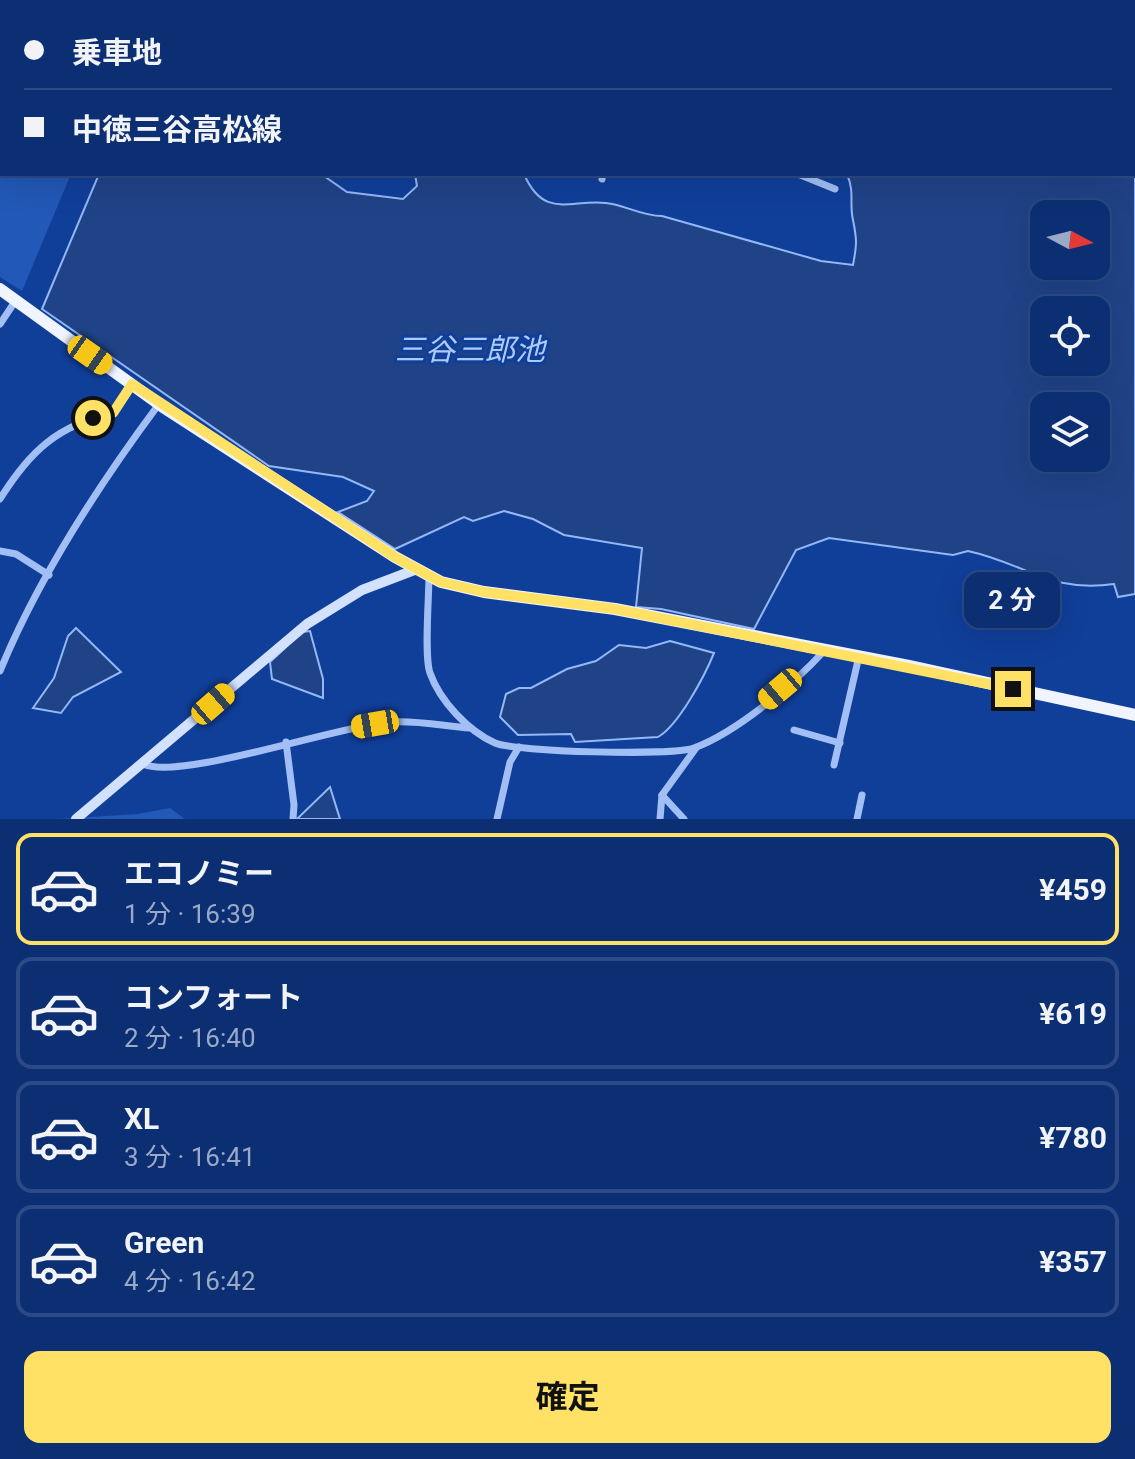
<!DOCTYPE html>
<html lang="ja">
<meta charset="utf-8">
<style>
:root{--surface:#0c2f74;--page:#153779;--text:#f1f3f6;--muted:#9aa9c5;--line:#2c4a86;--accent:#ffe165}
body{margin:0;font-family:Roboto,"Noto Sans JP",sans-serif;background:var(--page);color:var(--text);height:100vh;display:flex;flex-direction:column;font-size:30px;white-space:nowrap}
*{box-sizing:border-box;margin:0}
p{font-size:26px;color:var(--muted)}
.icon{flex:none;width:44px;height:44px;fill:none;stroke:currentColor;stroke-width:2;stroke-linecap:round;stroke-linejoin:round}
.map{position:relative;height:819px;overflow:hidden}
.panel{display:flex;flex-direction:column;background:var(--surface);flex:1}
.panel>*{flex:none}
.hud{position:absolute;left:0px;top:0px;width:1136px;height:176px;box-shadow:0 8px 32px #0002,0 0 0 2px var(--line);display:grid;align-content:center;height:176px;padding:0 24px;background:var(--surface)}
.needle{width:52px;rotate:97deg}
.controls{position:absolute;left:1030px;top:200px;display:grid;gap:16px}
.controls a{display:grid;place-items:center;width:80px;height:80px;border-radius:16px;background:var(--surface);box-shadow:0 8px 32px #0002,0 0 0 2px var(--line);font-size:40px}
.end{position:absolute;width:36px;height:36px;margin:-18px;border:10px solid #ffe165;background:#111;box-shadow:0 0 0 4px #111}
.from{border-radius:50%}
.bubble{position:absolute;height:56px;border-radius:16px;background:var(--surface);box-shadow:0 8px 32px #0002,0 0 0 2px var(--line);font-size:26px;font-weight:700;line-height:56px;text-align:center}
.car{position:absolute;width:24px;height:48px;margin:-24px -12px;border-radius:10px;box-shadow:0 0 6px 2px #0007;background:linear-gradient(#f5c518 24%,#345 0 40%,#f5c518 0 76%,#345 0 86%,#f5c518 0)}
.hud b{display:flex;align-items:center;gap:28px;height:76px;font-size:30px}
.hud b+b{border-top:2px solid var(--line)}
.hud i{width:20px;height:20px;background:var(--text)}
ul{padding:14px 0 0;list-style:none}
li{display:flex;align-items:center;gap:24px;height:112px;margin:0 16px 12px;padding:0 8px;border:4px solid var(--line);border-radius:16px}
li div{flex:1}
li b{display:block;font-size:30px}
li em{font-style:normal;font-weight:700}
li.current{border-color:var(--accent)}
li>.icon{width:72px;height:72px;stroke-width:1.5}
.cta{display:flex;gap:16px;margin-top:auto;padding:16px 24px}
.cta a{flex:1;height:92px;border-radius:16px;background:var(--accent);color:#111;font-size:32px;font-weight:700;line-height:92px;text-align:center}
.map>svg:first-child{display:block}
.green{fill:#2258b8}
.water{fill:#204388;stroke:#93b8f8;stroke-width:2;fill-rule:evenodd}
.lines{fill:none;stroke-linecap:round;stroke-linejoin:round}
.path{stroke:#a2bff5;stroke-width:2;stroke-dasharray:4 6;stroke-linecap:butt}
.street{stroke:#a2bff5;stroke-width:7}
.secondary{stroke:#d2e1fd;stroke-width:10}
.primary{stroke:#eff4ff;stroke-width:12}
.route{stroke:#ffe165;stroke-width:10}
.labels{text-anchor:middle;stroke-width:6;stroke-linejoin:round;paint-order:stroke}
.water-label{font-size:30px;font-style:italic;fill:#aecafb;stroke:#103f9a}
</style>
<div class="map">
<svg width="1135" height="819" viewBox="0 0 1135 819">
<rect width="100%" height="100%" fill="#103f9a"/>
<g class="green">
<path d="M0 113 2 174H71L22 291 0 277Z"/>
<path d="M170 808 185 819H59L138 814Z"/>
</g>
<g class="water">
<path d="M1100 0H1135V594L1118 597 1114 584C1049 593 1027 564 968 551L953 555 829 538 796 550 754 629 661 609 636 607 642 548 564 535 533 519 504 511 473 521 464 517 395 549 338 512 367 501 374 491 343 477 269 466 42 309 99 174H321L347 192 403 199 417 186 415 174H524C544 220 570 199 606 203 626 205 641 216 662 216L821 261 853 265C857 244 857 240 853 220 849 203 855 193 847 174H1134V2ZM1044 214H1096V266H1044ZM1044 310H1096V362H1044ZM1044 406H1096V458H1044Z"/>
<path d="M76 628 121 672 73 697 61 713 33 708 54 678 68 636Z"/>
<path d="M310 631 323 679V698L272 679 270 662 302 632Z"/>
<path d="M670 641 714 653C705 675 679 725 658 737L575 742 571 734 518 735 500 717 506 694 519 688H531L567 669 596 661 619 645 646 648Z"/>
<path d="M330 787 340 819H297Z"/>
</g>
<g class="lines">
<path class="path" d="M764 0 769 2"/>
<g class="street">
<path d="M572 0V2"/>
<path d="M1039 0 1040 2"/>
<path d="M93 2 94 0"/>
<path d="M290 2 291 0"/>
<path d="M0 7H2"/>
<path d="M1134 56H1135"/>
<path d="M798 174 835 189"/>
<path d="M602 179 603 174"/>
<path d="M0 324 16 300"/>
<path d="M0 499C30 451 58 425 113 413L132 384"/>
<path d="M0 551 16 554 49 575"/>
<path d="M429 576C429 597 424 656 430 673 440 701 468 731 495 743 516 752 672 756 694 748 737 732 794 684 825 650"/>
<path d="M0 671C39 576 98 486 159 404"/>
<path d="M794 730 840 743"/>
<path d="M286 742 294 805 293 819"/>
<path d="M143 764C180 781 337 726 390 722 416 720 444 726 470 728"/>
<path d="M834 765 859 656"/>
<path d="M662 795 684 819"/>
<path d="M497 819 510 762 519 747"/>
<path d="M660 819 662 795 696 748"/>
<path d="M857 819 862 795"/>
</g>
<path class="secondary" d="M76 819 307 624 362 590 417 569"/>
<path class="primary" d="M0 289 163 407 395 557 441 582 484 592 615 609 909 666 1135 715"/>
</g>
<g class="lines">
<path class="route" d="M93 418 113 413 132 384 395 557 441 582 484 592 615 609 1013 689"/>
</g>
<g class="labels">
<g class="water-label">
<text x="470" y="360">三谷三郎池</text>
</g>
</g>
</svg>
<div class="controls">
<a><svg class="needle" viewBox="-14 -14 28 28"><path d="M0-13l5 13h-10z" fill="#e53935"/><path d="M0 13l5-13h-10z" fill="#9aa9c5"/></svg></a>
<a><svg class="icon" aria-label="locate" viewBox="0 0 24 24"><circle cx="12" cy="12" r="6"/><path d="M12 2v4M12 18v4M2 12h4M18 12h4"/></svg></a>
<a><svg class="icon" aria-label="layers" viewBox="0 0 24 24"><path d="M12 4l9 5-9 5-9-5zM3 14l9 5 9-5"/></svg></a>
</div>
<i class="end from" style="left:93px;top:418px"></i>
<i class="end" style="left:1013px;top:689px"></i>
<div class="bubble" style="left:964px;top:572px;width:96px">2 分</div>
<i class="car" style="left:90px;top:355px;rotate:125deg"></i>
<i class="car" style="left:780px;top:689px;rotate:230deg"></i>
<i class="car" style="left:213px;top:704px;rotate:49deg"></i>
<i class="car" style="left:375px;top:724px;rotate:260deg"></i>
<div class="hud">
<b><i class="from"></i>乗車地</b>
<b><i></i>中徳三谷高松線</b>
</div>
</div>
<section class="panel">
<ul>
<li class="current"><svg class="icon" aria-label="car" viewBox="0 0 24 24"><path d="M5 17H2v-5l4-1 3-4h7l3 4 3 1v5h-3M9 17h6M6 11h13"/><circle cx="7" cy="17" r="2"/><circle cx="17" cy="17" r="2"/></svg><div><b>エコノミー</b><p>1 分 · 16:39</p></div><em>¥459</em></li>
<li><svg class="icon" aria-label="car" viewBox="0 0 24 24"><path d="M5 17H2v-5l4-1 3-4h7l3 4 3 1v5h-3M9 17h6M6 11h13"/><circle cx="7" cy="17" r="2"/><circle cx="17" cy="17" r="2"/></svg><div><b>コンフォート</b><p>2 分 · 16:40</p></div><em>¥619</em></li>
<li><svg class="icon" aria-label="car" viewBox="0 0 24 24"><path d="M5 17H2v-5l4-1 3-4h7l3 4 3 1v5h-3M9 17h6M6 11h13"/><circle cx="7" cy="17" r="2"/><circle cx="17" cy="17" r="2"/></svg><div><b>XL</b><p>3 分 · 16:41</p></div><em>¥780</em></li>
<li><svg class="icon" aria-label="car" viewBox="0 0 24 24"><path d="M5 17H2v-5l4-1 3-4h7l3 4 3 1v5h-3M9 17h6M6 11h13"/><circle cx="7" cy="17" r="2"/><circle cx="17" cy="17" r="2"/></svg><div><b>Green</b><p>4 分 · 16:42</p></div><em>¥357</em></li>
</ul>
<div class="cta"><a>確定</a></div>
</section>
